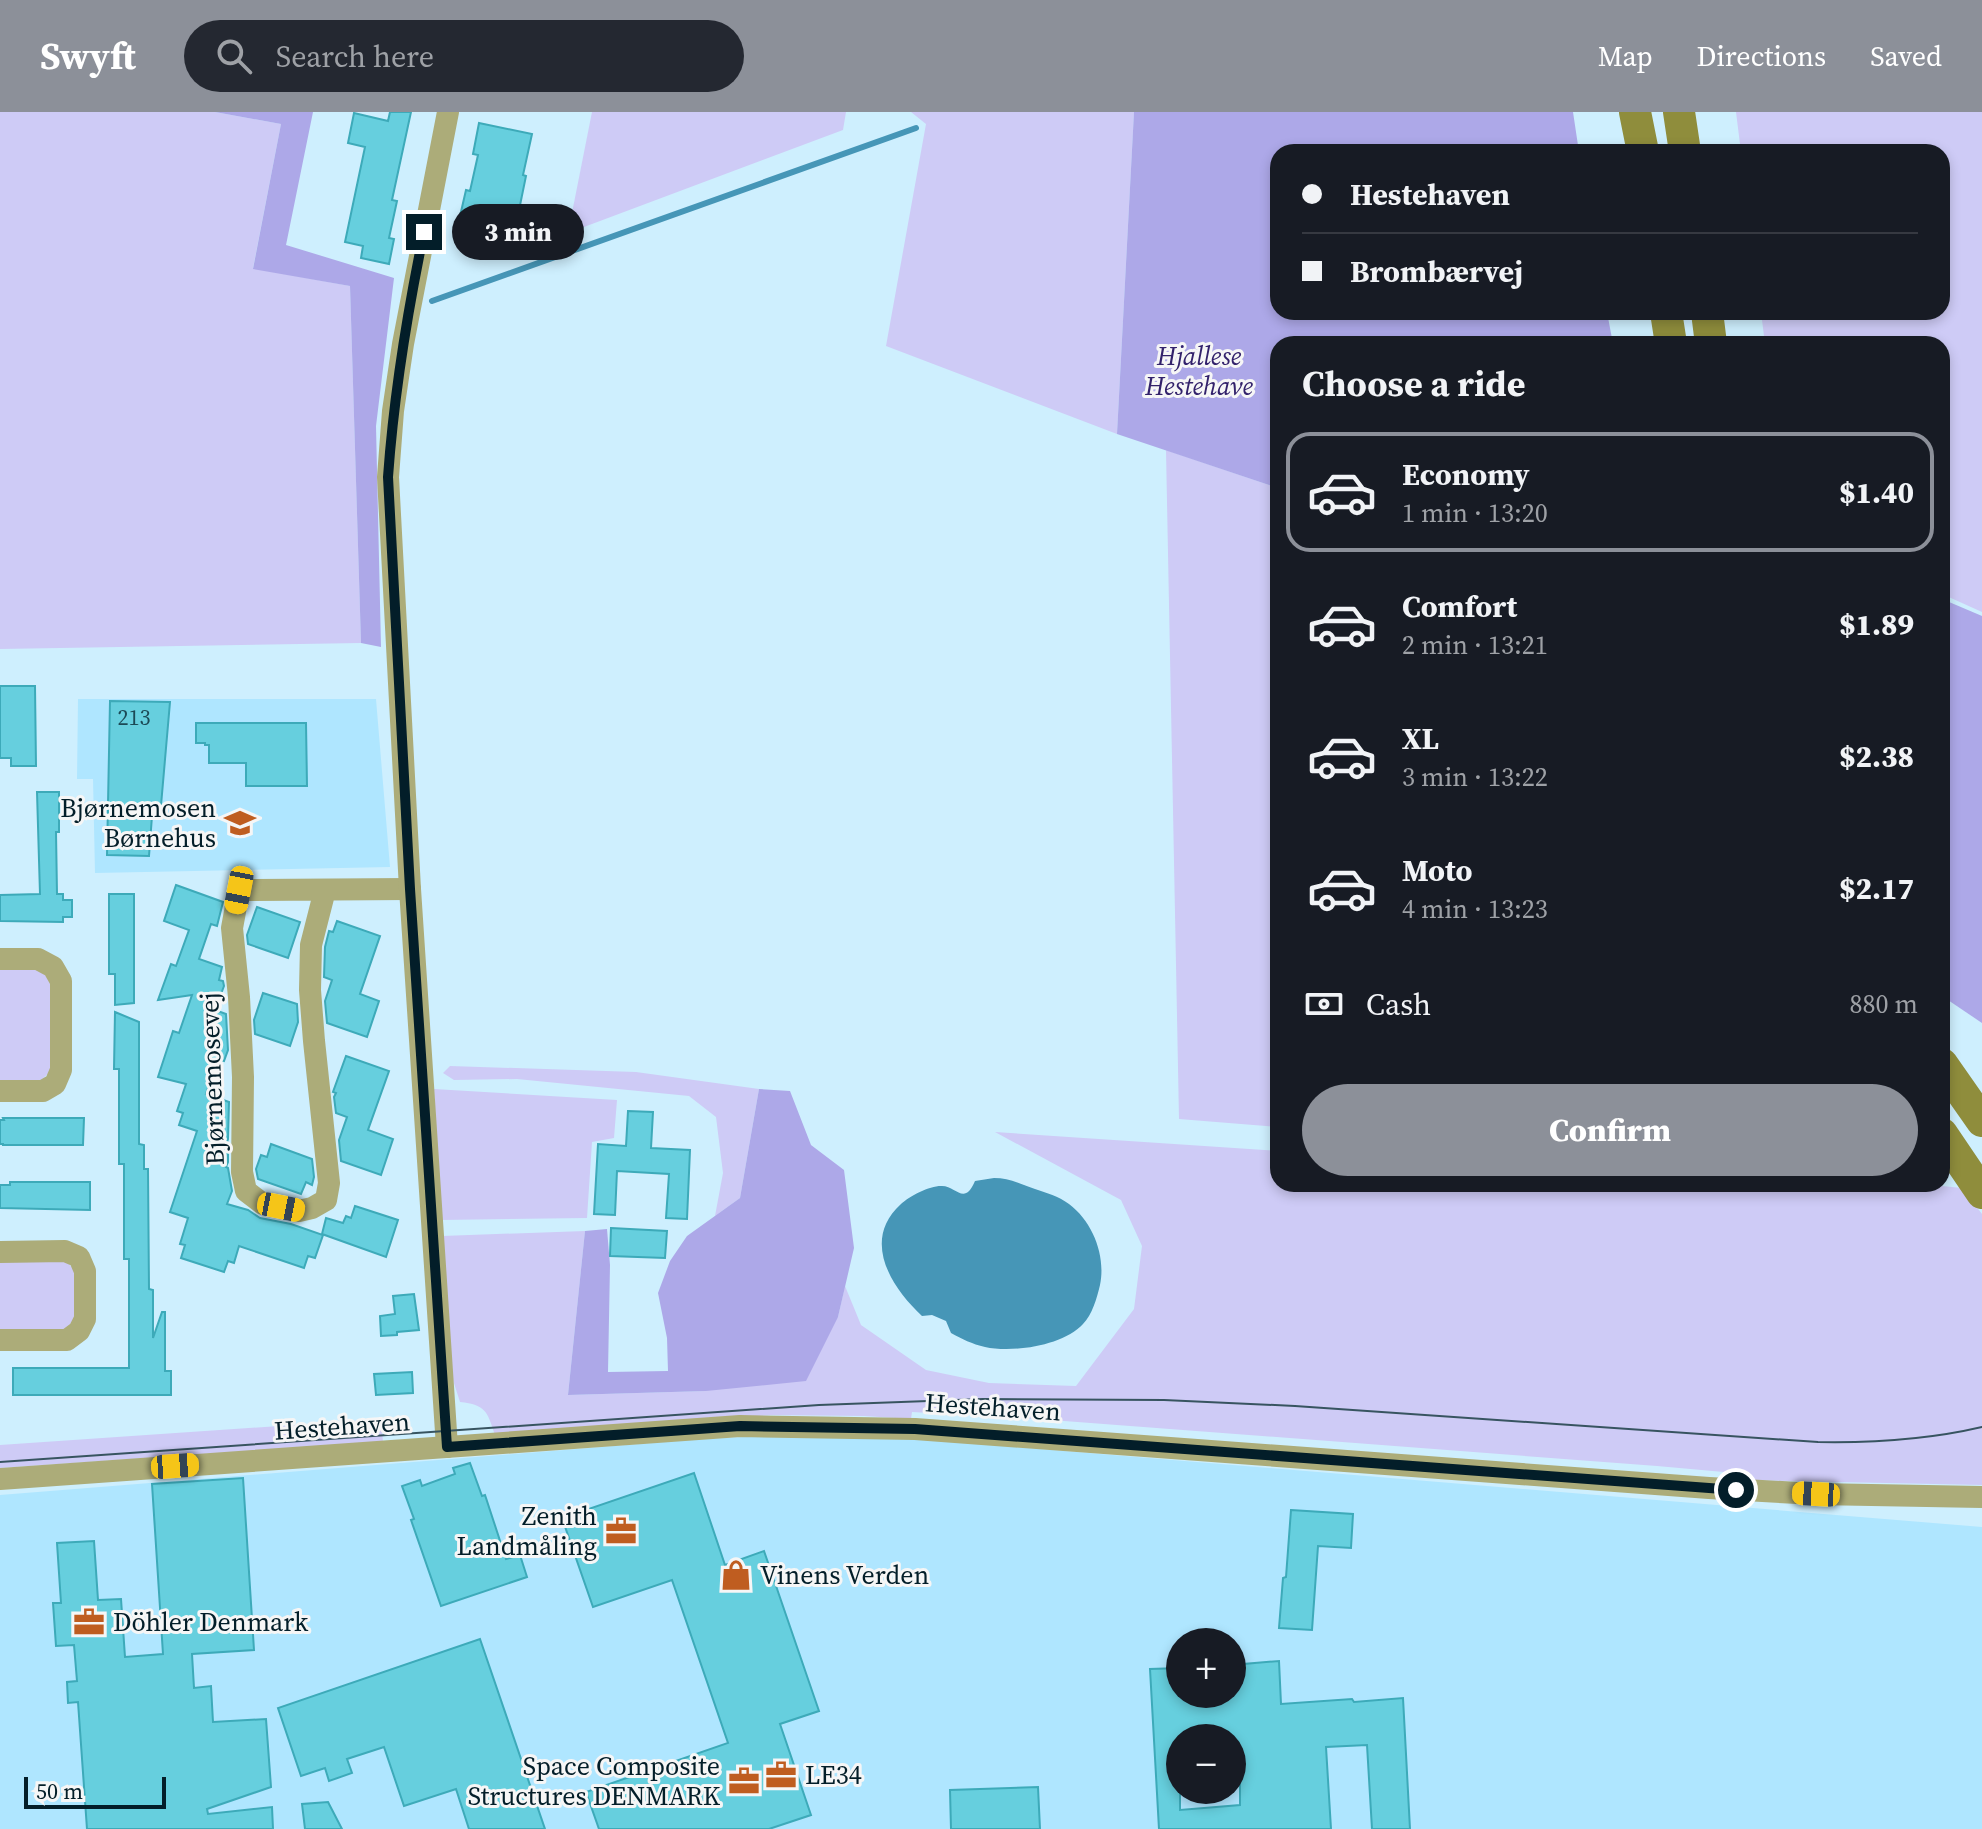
<!DOCTYPE html>
<meta charset="utf-8">
<style>
:root{--surface:#171b24;--page:#242831;--text:#f1f3f6;--muted:#9ea1a6;--line:#363941;--accent:#8c9099}
body{margin:0;font-family:"Source Serif 4",serif;background:var(--page);color:var(--text);height:100vh;display:flex;flex-direction:column;font-size:30px;white-space:nowrap}
*{box-sizing:border-box;margin:0}
p{font-size:26px;color:var(--muted)}
.icon{flex:none;width:44px;height:44px;fill:none;stroke:currentColor;stroke-width:2;stroke-linecap:round;stroke-linejoin:round}
.map{position:relative;flex:1;overflow:hidden}
.sheet{position:absolute;left:1270px;top:224px;width:680px;height:856px;display:flex;flex-direction:column;background:var(--surface);border-radius:24px;box-shadow:0 4px 12px #0003}
.sheet>*{flex:none}
.top-card{position:absolute;left:1270px;top:32px;width:680px;height:176px;border-radius:24px;box-shadow:0 4px 12px #0003;display:grid;align-content:center;height:176px;padding:0 32px;background:var(--surface)}
.tools{position:absolute;left:1166px;top:1516px;display:grid;gap:16px}
.tools a{display:grid;place-items:center;width:80px;height:80px;border-radius:50%;background:var(--surface);box-shadow:0 4px 12px #0003;font-size:40px}
.scale{position:absolute;left:24px;bottom:20px;width:142px;box-sizing:border-box;padding-left:8px;border:4px solid #031e29;border-top:0;font-size:22px;line-height:28px;white-space:nowrap;color:#031e29;-webkit-text-stroke:6px #f6f6f6;paint-order:stroke}
.end{position:absolute;width:36px;height:36px;margin:-18px;border:10px solid #031e29;background:#fff;box-shadow:0 0 0 4px #fff}
.from{border-radius:50%}
.bubble{position:absolute;height:56px;border-radius:28px;background:var(--surface);box-shadow:0 4px 12px #0003;font-size:26px;font-weight:800;line-height:56px;text-align:center}
.car{position:absolute;width:24px;height:48px;margin:-24px -12px;border-radius:10px;box-shadow:0 0 6px 2px #0007;background:linear-gradient(#f5c518 24%,#345 0 40%,#f5c518 0 76%,#345 0 86%,#f5c518 0)}
.top-card b{display:flex;align-items:center;gap:28px;height:76px;font-size:30px}
.top-card b+b{border-top:2px solid var(--line)}
.top-card i{width:20px;height:20px;background:var(--text)}
ul{padding:0;list-style:none}
li{display:flex;align-items:center;gap:24px;height:120px;margin:0 16px 12px;padding:0 16px;border:4px solid transparent;border-radius:24px}
li div{flex:1}
li b{display:block;font-size:30px}
li em{font-style:normal;font-weight:800}
li.on{border-color:var(--accent)}
li>.icon{width:72px;height:72px;stroke-width:1.5}
h2{padding:0 32px;font-size:36px;line-height:96px}
.pay{display:flex;align-items:center;gap:20px;height:88px;padding:0 32px;font-size:30px}
.pay p{margin-inline-start:auto}
.action{display:flex;gap:16px;margin-top:auto;padding:16px 32px}
.action a{flex:1;height:92px;border-radius:48px;background:var(--accent);color:#fff;font-size:32px;font-weight:800;line-height:92px;text-align:center}
header{display:flex;align-items:center;gap:48px;box-sizing:border-box;height:112px;padding:0 40px;background:var(--accent);color:#fff}
header strong{font-size:38px}
nav{display:flex;gap:44px;margin-inline-start:auto;font-size:28px}
.search{width:560px;height:72px;background:var(--page);display:flex;align-items:center;gap:20px;box-sizing:border-box;padding:0 28px;border-radius:44px;color:var(--muted);font-size:30px}
.map>svg:first-child{display:block}
.built{fill:#afe6ff;fill-rule:evenodd}
.green{fill:#cecbf6}
.forest{fill:#ada8e8}
.water{fill:#4696b7}
.lines{fill:none;stroke-linecap:round;stroke-linejoin:round}
.stream{stroke:#4696b7;stroke-width:6}
.building{fill:#66cfde;stroke:#3daab9;stroke-width:2;fill-rule:evenodd}
.street{stroke:#acac79;stroke-width:22}
.secondary{stroke:#8f8d3c;stroke-width:32}
.tram{stroke:#375460;stroke-width:2}
.route{stroke:#031e29;stroke-width:10}
.labels{text-anchor:middle;stroke-width:6;stroke-linejoin:round;paint-order:stroke}
.number-label{font-size:22px;fill:#1c4a56}
.park-label{font-size:26px;font-style:italic;fill:#32216b;stroke:#f6f6f6}
.poi-label{font-size:26px;fill:#031e29;stroke:#f6f6f6;text-anchor:end}
.street-label{font-size:26px;fill:#031e29;stroke:#f6f6f6}
</style>
<header>
<strong>Swyft</strong>
<div class="search"><svg class="icon" aria-label="search" viewBox="0 0 24 24"><circle cx="10" cy="10" r="6"/><path d="M15 15l6 6"/></svg>Search here</div>
<nav><a>Map</a><a>Directions</a><a>Saved</a></nav>
</header>
<div class="map">
<svg width="1982" height="1717" viewBox="0 0 1982 1717">
<rect width="100%" height="100%" fill="#ceeffe"/>
<g class="built">
<path d="M78 587H376L390 755 95 761 93 667H77Z"/>
<path d="M776 1324 918 1327 1982 1415V1717H0V1383L714 1326ZM1180 1530H1232V1582H1180ZM1180 1626H1232V1678H1180Z"/>
</g>
<g class="green">
<path d="M0 0H215L281 12 253 156 350 174 361 531 0 537Z"/>
<path d="M592 0H846L843 18 568 121Z"/>
<path d="M911 0H1134L1117 322 886 234 926 12Z"/>
<path d="M1736 0H1982V500L1942 482V232H1765L1761 200H1942V40H1741Z"/>
<path d="M1166 338 1278 376V1015L1179 1007Z"/>
<path d="M39 856 52 869V958L39 970H0V857Z"/>
<path d="M450 954 636 960 759 977 740 1086 715 1104 723 1061 716 1005 689 984 517 967 454 968 443 961Z"/>
<path d="M434 977 617 988 614 1026 592 1030 587 1106 441 1108Z"/>
<path d="M995 1020 1278 1039V1072H1922L1962 1076 1982 1102V1373L1748 1368 1746 1362 1657 1354 1051 1308 912 1300 911 1307 864 1304 771 1303 495 1323C487 1299 486 1293 460 1290L453 1268 442 1124 585 1119 568 1283 706 1279 838 1205 845 1174 861 1213 926 1258 989 1271 1076 1274 1134 1197 1142 1134 1121 1088Z"/>
<path d="M0 1148 66 1149 76 1160V1207L63 1219H0Z"/>
<path d="M381 1307 383 1330 0 1356V1333Z"/>
</g>
<g class="forest">
<path d="M215 0H313L286 133 394 166 376 314 381 535 361 531 350 174 253 157 281 12Z"/>
<path d="M1134 0H1573L1579 40H1278V200H1607L1613 232H1278V376L1117 322Z"/>
<path d="M1942 487 1982 504V911L1942 884Z"/>
<path d="M759 977 790 979 811 1033 844 1058 854 1136 838 1205 806 1269 706 1279 568 1283 585 1119 607 1117 610 1153 608 1260 668 1259 667 1226 658 1181 670 1149 687 1124 740 1086Z"/>
</g>
<path class="water" d="M994 1066C1009 1066 1021 1072 1035 1077 1047 1081 1058 1084 1069 1092 1093 1110 1106 1144 1100 1173 1097 1186 1092 1203 1083 1212 1063 1234 1012 1241 985 1235 972 1232 962 1227 951 1221L946 1209 932 1203 922 1204C891 1175 861 1128 901 1092 910 1084 929 1074 941 1074 956 1073 964 1095 975 1069Z"/>
<g class="lines">
<path class="stream" d="M432 189 916 16"/>
</g>
<g class="building">
<path d="M390 0H411L392 88 397 89 389 126 394 127 389 152 361 146 363 134 345 130 365 35 348 31 354 1 388 9Z"/>
<path d="M479 11 532 22 523 63 526 64 518 103 499 99 492 134 455 126 466 78 470 79 478 43 473 42Z"/>
<path d="M0 574H35L36 654H11V646H0Z"/>
<path d="M110 589 170 590 160 705 152 704 149 744 107 743Z"/>
<path d="M196 611H306L307 674H246V651H209V633H205V631H196Z"/>
<path d="M37 680H59V720H56L57 782H63V788H72V805H63V810L0 809V783L40 782Z"/>
<path d="M176 773 223 790 217 814 211 812 199 847 222 855 219 868 223 869 224 874 215 898 226 902 228 938 224 949 218 947 206 982 229 990 228 1027 226 1034 228 1035V1050L226 1055 228 1056 232 1079 227 1092 248 1098 260 1106 291 1112 323 1123 315 1146 308 1144 304 1156 239 1134 234 1151 228 1149 224 1160 181 1146 185 1133 180 1132 188 1106 170 1100 197 1019 179 1013 183 1001 177 999 186 972 158 965 173 919 179 921 192 883 158 888 171 852 176 854 189 818 164 809Z"/>
<path d="M109 782H134V891L115 893V862H109Z"/>
<path d="M257 795 300 810 288 846 248 832 247 823Z"/>
<path d="M337 809 380 824 360 882 379 889 367 925 327 911 325 889 332 868 324 865 325 835 329 819 333 820Z"/>
<path d="M263 881 297 892 298 910 290 934 255 922 254 908Z"/>
<path d="M115 900 139 910V1032L144 1033V1057H148L149 1177 153 1178V1226L162 1200H165V1259H171V1283H13V1256H129V1147H124V1052H119V957H114Z"/>
<path d="M346 944 389 959 368 1018 393 1027 381 1063 341 1049 339 1028 347 1005 336 1001 334 985 336 981 333 980Z"/>
<path d="M628 999 653 1000 651 1036 690 1038 687 1107 666 1106 669 1062 617 1059 615 1103 594 1102 598 1032 626 1034Z"/>
<path d="M3 1006H84L83 1033H3V1032H0V1008H4Z"/>
<path d="M271 1032 312 1047 314 1065 312 1073 306 1070 301 1082 258 1067 256 1057 261 1043 267 1045Z"/>
<path d="M10 1070H90V1098L0 1096V1073H10Z"/>
<path d="M355 1094 398 1108 386 1145 322 1122 326 1106 343 1111 346 1104 351 1106Z"/>
<path d="M611 1116 667 1119 665 1146 610 1144Z"/>
<path d="M414 1182 419 1218 397 1220V1223L381 1224 380 1204 395 1202 393 1184Z"/>
<path d="M412 1260 413 1281 376 1283 374 1262Z"/>
<path d="M470 1351 482 1384 485 1383 506 1447 520 1443 527 1465 441 1494 411 1408 414 1407 402 1374 420 1368 422 1374 455 1362 453 1356Z"/>
<path d="M694 1361 725 1453 764 1439 819 1599 780 1612 811 1703 769 1717H599L586 1680 728 1631 672 1468 593 1495 562 1406Z"/>
<path d="M243 1366 254 1538 192 1542 194 1576 211 1574 213 1610 266 1607 271 1675 207 1697 208 1702 272 1695 273 1717H87L78 1590 68 1591 67 1570 77 1569 74 1533 56 1534 53 1491H61L57 1431 94 1429 98 1488 121 1487 125 1545 163 1542 152 1372Z"/>
<path d="M1291 1398 1353 1402 1351 1436 1318 1434 1312 1518 1279 1516 1283 1466 1286 1465Z"/>
<path d="M480 1527 545 1717H469L456 1677 404 1694 384 1635 347 1647 352 1661 329 1669 325 1656 301 1664 278 1596Z"/>
<path d="M1279 1549 1281 1592 1352 1587 1354 1590 1403 1586 1410 1717H1372L1367 1633 1326 1635 1331 1717H1159L1150 1557 1180 1556V1582H1232V1553ZM1180 1626H1232V1653L1240 1652V1693L1180 1698Z"/>
<path d="M1038 1675 1040 1717H951L950 1678Z"/>
<path d="M328 1690 342 1717H305L302 1692Z"/>
</g>
<g class="lines">
<g class="street">
<path d="M325 778 311 833 310 878 314 929 329 1071 326 1088 312 1096 299 1099 263 1092 246 1079 242 1060 243 965 239 885 232 816 239 778 410 777"/>
<path d="M0 847H38L53 855 61 869V958L55 972 43 979H0"/>
<path d="M0 1140 65 1139 79 1145 85 1159V1207L79 1219 67 1228H0"/>
<path d="M447 1335 410 777 388 365 393 299 403 232 448 0"/>
<path d="M0 1367 740 1314 915 1317 1709 1376 1816 1382 1982 1385"/>
</g>
<g class="secondary">
<path d="M1635 0 1643 40"/>
<path d="M1679 0 1685 40"/>
<path d="M1666 200 1671 232"/>
<path d="M1707 200 1711 232"/>
<path d="M1942 952 1982 1009"/>
<path d="M1942 1022 1982 1081"/>
</g>
<path class="tram" d="M0 1350 819 1293 983 1287 1164 1288 1295 1294 1818 1330C1874 1331 1927 1328 1982 1315"/>
</g>
<g class="lines">
<path class="route" d="M424 120C407 202 394 281 388 365L410 777 447 1335 740 1314 915 1317 1736 1378"/>
</g>
<defs>
<symbol id="school-bare" viewBox="-9 -9 18 18"><path d="M0-5L7-2L0 1L-7-2ZM-4 1L0 2.5L4 1V4Q0 6-4 4Z" fill="#bf5d20" stroke="#f6f6f6" stroke-width="2.5" paint-order="stroke"/></symbol>
<symbol id="office-bare" viewBox="-9 -9 18 18"><path d="M-6-3h4V-5.5h4V-3h4V5H-6ZM-1-4.5V-3h2v-1.5ZM-6 0V1H6V0Z" fill="#bf5d20" stroke="#f6f6f6" stroke-width="2.5" paint-order="stroke"/></symbol>
<symbol id="shop-bare" viewBox="-9 -9 18 18"><path d="M-5-2.5h2.3a2.7 3.5 0 0 1 5.4 0H5L5.5 6h-11ZM-1.5-2.5h3a1.5 2.3 0 0 0-3 0Z" fill="#bf5d20" stroke="#f6f6f6" stroke-width="2.5" paint-order="stroke"/></symbol>
</defs>
<g fill-rule="evenodd">
<use href="#school-bare" x="218" y="689" width="44" height="44"/>
<use href="#office-bare" x="599" y="1397" width="44" height="44"/>
<use href="#shop-bare" x="714" y="1441" width="44" height="44"/>
<use href="#office-bare" x="67" y="1488" width="44" height="44"/>
<use href="#office-bare" x="759" y="1641" width="44" height="44"/>
<use href="#office-bare" x="722" y="1647" width="44" height="44"/>
</g>
<g class="labels">
<g class="number-label">
<text x="134" y="613">213</text>
</g>
<g class="park-label">
<text x="1199" y="253">Hjallese<tspan x="1199" dy="30">Hestehave</tspan></text>
</g>
<g class="poi-label">
<text x="216" y="705">Bjørnemosen<tspan x="216" dy="30">Børnehus</tspan></text>
<text x="597" y="1413">Zenith<tspan x="597" dy="30">Landmåling</tspan></text>
<text x="760" y="1472" text-anchor="start">Vinens Verden</text>
<text x="113" y="1519" text-anchor="start">Döhler Denmark</text>
<text x="720" y="1663">Space Composite<tspan x="720" dy="30">Structures DENMARK</tspan></text>
<text x="805" y="1672" text-anchor="start">LE34</text>
</g>
<g class="street-label">
<text transform="translate(212 967) rotate(-92)" y="9">Bjørnemosevej</text>
<text transform="translate(993 1295) rotate(4)" y="9">Hestehaven</text>
<text transform="translate(342 1314) rotate(-4)" y="9">Hestehaven</text>
</g>
</g>
</svg>
<div class="tools">
<a>+</a>
<a>−</a>
</div>
<div class="scale">50 m</div>
<i class="end from" style="left:1736px;top:1378px"></i>
<i class="end" style="left:424px;top:120px"></i>
<div class="bubble" style="left:452px;top:92px;width:132px">3 min</div>
<i class="car" style="left:239px;top:778px;rotate:191deg"></i>
<i class="car" style="left:281px;top:1095px;rotate:101deg"></i>
<i class="car" style="left:175px;top:1354px;rotate:86deg"></i>
<i class="car" style="left:1816px;top:1382px;rotate:273deg"></i>
<div class="top-card">
<b><i class="from"></i>Hestehaven</b>
<b><i></i>Brombærvej</b>
</div>
<section class="sheet">
<h2>Choose a ride</h2>
<ul>
<li class="on"><svg class="icon" aria-label="car" viewBox="0 0 24 24"><path d="M5 17H2v-5l4-1 3-4h7l3 4 3 1v5h-3M9 17h6M6 11h13"/><circle cx="7" cy="17" r="2"/><circle cx="17" cy="17" r="2"/></svg><div><b>Economy</b><p>1 min · 13:20</p></div><em>$1.40</em></li>
<li><svg class="icon" aria-label="car" viewBox="0 0 24 24"><path d="M5 17H2v-5l4-1 3-4h7l3 4 3 1v5h-3M9 17h6M6 11h13"/><circle cx="7" cy="17" r="2"/><circle cx="17" cy="17" r="2"/></svg><div><b>Comfort</b><p>2 min · 13:21</p></div><em>$1.89</em></li>
<li><svg class="icon" aria-label="car" viewBox="0 0 24 24"><path d="M5 17H2v-5l4-1 3-4h7l3 4 3 1v5h-3M9 17h6M6 11h13"/><circle cx="7" cy="17" r="2"/><circle cx="17" cy="17" r="2"/></svg><div><b>XL</b><p>3 min · 13:22</p></div><em>$2.38</em></li>
<li><svg class="icon" aria-label="car" viewBox="0 0 24 24"><path d="M5 17H2v-5l4-1 3-4h7l3 4 3 1v5h-3M9 17h6M6 11h13"/><circle cx="7" cy="17" r="2"/><circle cx="17" cy="17" r="2"/></svg><div><b>Moto</b><p>4 min · 13:23</p></div><em>$2.17</em></li>
</ul>
<div class="pay"><svg class="icon" aria-label="cash" viewBox="0 0 24 24"><path d="M3 7h18v10H3z"/><circle cx="12" cy="12" r="2"/></svg>Cash<p>880 m</p></div>
<div class="action"><a>Confirm</a></div>
</section>
</div>
